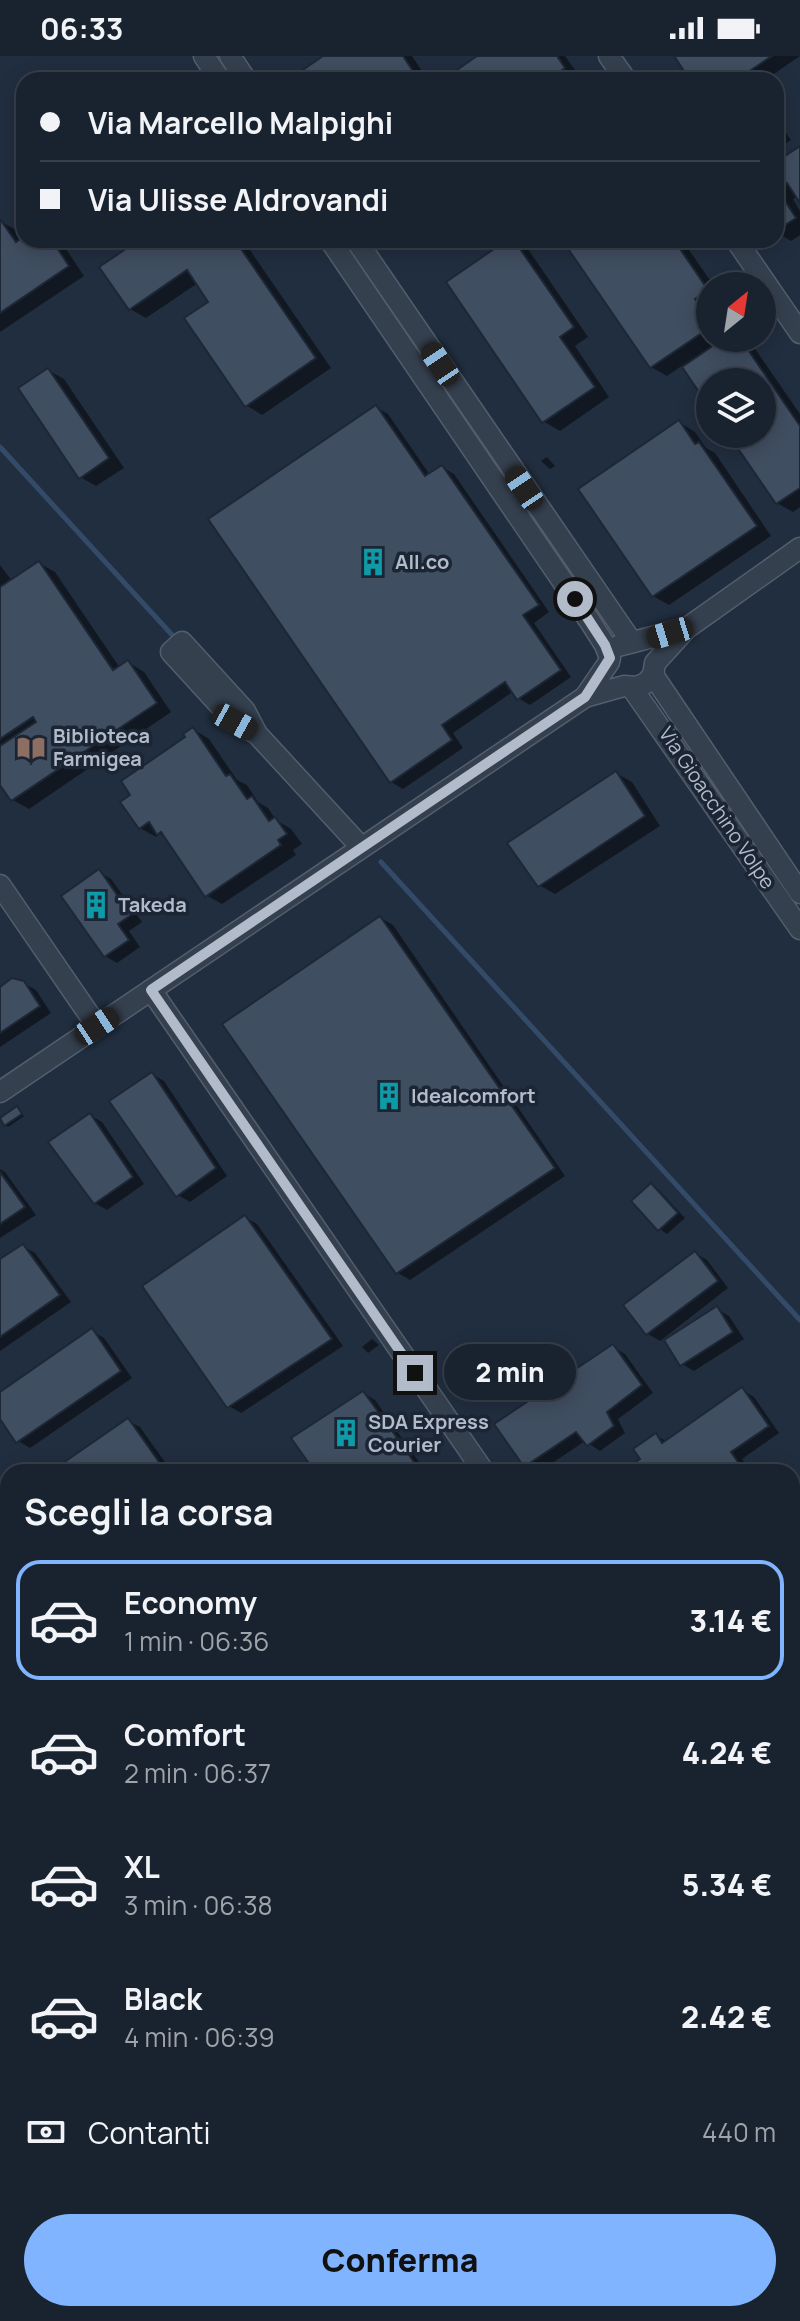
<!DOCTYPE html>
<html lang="it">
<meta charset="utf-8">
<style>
:root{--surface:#19222f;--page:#222a37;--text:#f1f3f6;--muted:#9fa4aa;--line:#373f4b;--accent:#81b4ff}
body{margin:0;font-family:Manrope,sans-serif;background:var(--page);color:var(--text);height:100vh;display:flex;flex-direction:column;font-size:30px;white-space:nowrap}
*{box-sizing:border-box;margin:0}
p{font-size:26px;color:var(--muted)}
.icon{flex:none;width:44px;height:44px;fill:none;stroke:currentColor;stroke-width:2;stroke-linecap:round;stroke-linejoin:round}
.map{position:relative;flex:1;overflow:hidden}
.panel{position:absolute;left:0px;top:1408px;width:800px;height:858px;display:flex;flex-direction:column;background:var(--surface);border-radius:24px 24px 0 0;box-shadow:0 4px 20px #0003,0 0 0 2px var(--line)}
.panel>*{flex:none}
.banner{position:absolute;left:16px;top:16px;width:768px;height:176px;border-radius:24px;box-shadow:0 4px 20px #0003,0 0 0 2px var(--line);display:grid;align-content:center;height:176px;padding:0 24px;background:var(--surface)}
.needle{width:52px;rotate:30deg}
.buttons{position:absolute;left:696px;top:216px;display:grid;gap:16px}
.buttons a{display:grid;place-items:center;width:80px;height:80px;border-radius:50%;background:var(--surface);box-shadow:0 4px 20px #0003,0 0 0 2px var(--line);font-size:40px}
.end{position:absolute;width:36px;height:36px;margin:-18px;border:10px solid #b1bbca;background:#111;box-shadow:0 0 0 4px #111}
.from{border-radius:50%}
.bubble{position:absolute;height:56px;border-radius:28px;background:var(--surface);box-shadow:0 4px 20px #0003,0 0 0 2px var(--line);font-size:26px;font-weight:800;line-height:56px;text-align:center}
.car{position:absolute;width:24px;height:48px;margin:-24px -12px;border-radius:10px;box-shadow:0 0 6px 2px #0007;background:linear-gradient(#222 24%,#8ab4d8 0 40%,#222 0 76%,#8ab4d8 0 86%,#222 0)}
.banner b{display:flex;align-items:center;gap:28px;height:76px;font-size:30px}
.banner b+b{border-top:2px solid var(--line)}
.banner i{width:20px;height:20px;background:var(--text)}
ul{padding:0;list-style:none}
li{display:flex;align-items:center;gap:24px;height:120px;margin:0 16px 12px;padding:0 8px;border:4px solid transparent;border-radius:24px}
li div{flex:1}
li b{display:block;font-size:30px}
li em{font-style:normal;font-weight:800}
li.current{border-color:var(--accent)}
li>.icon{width:72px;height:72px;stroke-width:1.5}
h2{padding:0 24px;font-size:36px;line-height:96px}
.pay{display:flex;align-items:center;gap:20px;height:88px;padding:0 24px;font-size:30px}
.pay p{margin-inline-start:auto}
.button{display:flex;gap:16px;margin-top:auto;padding:16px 24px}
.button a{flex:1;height:92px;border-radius:48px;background:var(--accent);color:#111;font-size:32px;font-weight:800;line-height:92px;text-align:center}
.status{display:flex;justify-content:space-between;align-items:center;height:56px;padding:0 40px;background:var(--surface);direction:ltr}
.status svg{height:22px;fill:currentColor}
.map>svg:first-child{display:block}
.shadow{fill:#0007}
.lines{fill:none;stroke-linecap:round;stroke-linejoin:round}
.stream{stroke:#334a68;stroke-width:5}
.building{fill:#404e61;stroke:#1d2736;stroke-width:2}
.minor-casing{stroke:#535e6d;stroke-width:23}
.minor{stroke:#35404f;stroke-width:20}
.route{stroke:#b1bbca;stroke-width:10}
.labels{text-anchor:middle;stroke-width:7;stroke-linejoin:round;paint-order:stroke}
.poi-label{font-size:20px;font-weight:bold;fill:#b1bbca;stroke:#1b2534;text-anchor:start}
.street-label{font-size:20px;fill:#b1bbca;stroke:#1b2534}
</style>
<div class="status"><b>06:33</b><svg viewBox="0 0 49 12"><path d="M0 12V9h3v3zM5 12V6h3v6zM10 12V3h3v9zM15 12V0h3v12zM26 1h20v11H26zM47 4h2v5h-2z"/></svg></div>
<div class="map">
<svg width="800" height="2265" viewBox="0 0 800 2265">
<rect width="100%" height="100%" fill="#212e3f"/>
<g class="shadow">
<path d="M327 0H412L428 24H299Z"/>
<path d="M481 0H565L580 21 576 24H462Z"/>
<path d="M676 0H800L765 24H693Z"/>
<path d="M776 62 791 84 776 94Z"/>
<path d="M800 93V144L798 140 793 143 800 155V179L791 185 776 176V108Z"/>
<path d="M0 165 16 174 22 184H60L84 220 0 276Z"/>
<path d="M142 184H243L331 312 262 359 246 349 211 246 198 227 146 262 130 253Z"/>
<path d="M511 184 528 193 588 281 575 290 609 341 560 375 543 365Z"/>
<path d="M564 184H682L714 230H710V282H743L751 287 800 358V451L793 456 777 447 730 378H762V326H710V348L683 309 667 320 651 311Z"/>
<path d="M48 314 64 323 124 412 96 430 80 421Z"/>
<path d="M376 351 388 358 430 419 442 411 454 418 549 556 534 567 571 621 530 649 518 642 514 635 453 677 463 692 403 733 391 726Z"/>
<path d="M679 366 695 376 706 392 715 397 771 480 669 549 653 540Z"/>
<path d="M547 401 555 410 550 413 541 405Z"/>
<path d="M39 507 55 516 120 612 128 606 144 616 171 656 29 753 13 744 0 725V509L12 525Z"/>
<path d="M193 673 209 683 237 724 247 729 258 746 268 752 276 764 291 773 302 788 293 794 296 799 222 848 206 839 169 783 160 778 156 781 140 772Z"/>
<path d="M616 717 632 726 660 770 555 838 539 829Z"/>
<path d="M99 816 111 823 142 866 129 875 140 891 117 907 105 900Z"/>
<path d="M381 862 393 869 565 1120 410 1224 398 1217Z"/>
<path d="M23 927 36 934 51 957 0 991V933Z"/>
<path d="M152 1018 164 1025 227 1120 190 1146 178 1139Z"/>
<path d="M17 1053 24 1060 8 1071 5 1069Z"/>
<path d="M90 1059 102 1066 144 1128 107 1154 95 1147Z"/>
<path d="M0 1113 5 1116 36 1159 0 1182Z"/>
<path d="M651 1129 659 1134 685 1162 667 1178 660 1173Z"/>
<path d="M245 1161 257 1168 343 1290 241 1357 229 1350Z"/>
<path d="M23 1190 35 1197 71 1246 0 1295V1206Z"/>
<path d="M695 1197 707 1204 728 1232 660 1285 648 1278Z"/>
<path d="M717 1253 729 1260 744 1283 694 1315 682 1308Z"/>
<path d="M92 1275 104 1282 132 1322 30 1392 18 1385 0 1360V1338Z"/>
<path d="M372 1283 379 1289 368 1297 362 1291Z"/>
<path d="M613 1291 625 1298 653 1337 618 1363 625 1377 600 1395 585 1385 539 1416 526 1410 497 1369Z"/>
<path d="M742 1334 754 1341 779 1377 742 1403 751 1416H624L643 1403 656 1379 667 1386Z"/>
<path d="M363 1337 375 1344 426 1416H317Z"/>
<path d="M128 1365 140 1371 172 1416H54Z"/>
<path d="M247 1408 259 1415 260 1416H236Z"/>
<path d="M792 1476 800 1487V1496L792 1502Z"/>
<path d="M8 1681V1753L0 1758V1687Z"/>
<path d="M0 1869 8 1875V1924L0 1929Z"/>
<path d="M8 1956V2049L0 2055V1961Z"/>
</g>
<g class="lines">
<g class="stream">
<path d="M0 391 174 581"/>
<path d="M381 806 800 1264"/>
<path d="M792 1785 800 1779"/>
<path d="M105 2265 115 2258"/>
</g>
</g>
<g class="building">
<path d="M323 0H403L419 24H297L294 20Z"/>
<path d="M477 0H557L565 12 548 24H460L454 16Z"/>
<path d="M674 0H772L736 24H690Z"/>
<path d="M800 90V147L787 127 778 134 796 162 776 175V106Z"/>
<path d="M0 163 16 186 24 180V184H52L69 210 0 257Z"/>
<path d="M139 184H235L316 302 245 351 184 262 208 246 187 214 129 254 99 211Z"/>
<path d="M507 184H514L574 271 560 281 595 331 542 367 446 226Z"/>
<path d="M562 184H674L708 234 695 243 710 264V276L708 273 650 312Z"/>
<path d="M714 282H740L800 370V432L776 448 728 378H762V326H710V352L682 311 717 287Z"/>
<path d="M48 312 109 402 79 423 18 332Z"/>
<path d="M376 349 425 420 442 409 539 549 523 559 561 614 517 644 505 626 442 669 452 684 390 727 208 463Z"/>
<path d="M679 364 695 388 699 386 757 470 652 541 578 433Z"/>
<path d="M39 505 113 614 128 604 157 647 11 745 0 729V690L36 666 33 661 0 683V531Z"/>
<path d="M193 671 226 720 230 718 247 743 252 740 269 765 275 761 287 778 278 784 281 789 205 841 161 776 157 779 149 766 139 773 120 746 130 739 121 725 185 681 183 678Z"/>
<path d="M616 715 645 760 538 831 507 787Z"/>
<path d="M99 813 131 859 118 868 129 884 104 901 61 840Z"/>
<path d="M380 860 555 1112 396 1218 222 968Z"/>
<path d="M12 922 24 925 40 950 0 977V931Z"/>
<path d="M152 1016 216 1112 176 1141 109 1045Z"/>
<path d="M17 1050 22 1058 4 1070 0 1062Z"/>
<path d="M90 1057 133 1121 94 1148 48 1086Z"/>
<path d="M0 1116 25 1151 0 1168Z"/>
<path d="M651 1127 678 1157 658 1175 631 1145Z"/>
<path d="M245 1159 332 1283 227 1352 142 1230Z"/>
<path d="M23 1188 60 1239 0 1281V1203Z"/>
<path d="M695 1195 718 1225 646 1279 623 1249Z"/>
<path d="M717 1250 733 1276 680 1310 664 1284Z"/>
<path d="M92 1272 121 1315 16 1387 0 1363V1336Z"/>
<path d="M613 1288 642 1329 607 1356 614 1370 587 1390 576 1376 524 1411 494 1368Z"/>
<path d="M742 1331 769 1370 731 1396 745 1416H621L640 1403 633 1393 656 1377 662 1387Z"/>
<path d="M363 1335 390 1372 421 1416H315L291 1382Z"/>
<path d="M128 1362 164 1413 160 1416H50Z"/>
<path d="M8 1679V1739L0 1744V1684Z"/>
<path d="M0 1872 8 1884V1910L0 1915Z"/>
<path d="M8 1953V2035L0 2040V1959Z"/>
<path d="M8 2074V2127L0 2115V2079Z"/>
</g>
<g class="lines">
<defs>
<g id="minor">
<path d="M204 0 220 24"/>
<path d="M230 0 246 24"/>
<path d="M609 0 626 24"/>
<path d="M330 184 591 567 605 589 610 602"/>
<path d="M356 184 631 585"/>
<path d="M736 184 800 277"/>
<path d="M618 590 683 573"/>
<path d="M653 619 800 837"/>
<path d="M632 632 800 873"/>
<path d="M585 641 609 606"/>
<path d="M257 678 235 666 171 596 182 586 245 655 257 678 361 791"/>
<path d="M0 829 97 970"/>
<path d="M151 934 484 1416"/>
<path d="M0 1036 585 641 624 630 637 631 646 627 653 619 655 607 687 572 800 492"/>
<path d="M0 1465 8 1477"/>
<path d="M792 1755 800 1749"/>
<path d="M0 1813 8 1808"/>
<path d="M0 2206 8 2218"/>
<path d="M0 2249 11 2265"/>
<path d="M35 2258 40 2265"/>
<path d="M66 2265 76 2258"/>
</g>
</defs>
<use href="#minor" class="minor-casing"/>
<use href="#minor" class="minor"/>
</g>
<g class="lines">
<path class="route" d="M415 1317 151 934 585 641 610 602 605 589 575 543"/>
</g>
<defs>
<symbol id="building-bare" viewBox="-9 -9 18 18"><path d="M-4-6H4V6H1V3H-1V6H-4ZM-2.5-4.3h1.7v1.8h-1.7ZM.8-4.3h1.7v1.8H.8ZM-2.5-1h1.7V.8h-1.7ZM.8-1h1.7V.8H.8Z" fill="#0f9aa8" stroke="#1b2534" stroke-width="2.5" paint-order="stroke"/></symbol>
<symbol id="library-bare" viewBox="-9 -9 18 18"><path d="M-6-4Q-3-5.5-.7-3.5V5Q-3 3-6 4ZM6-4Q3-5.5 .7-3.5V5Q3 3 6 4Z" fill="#8d6e63" stroke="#1b2534" stroke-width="2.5" paint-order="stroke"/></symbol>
</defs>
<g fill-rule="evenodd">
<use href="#building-bare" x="353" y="486" width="40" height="40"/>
<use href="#library-bare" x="11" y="672" width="40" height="40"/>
<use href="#building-bare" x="76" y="829" width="40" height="40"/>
<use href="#building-bare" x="369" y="1020" width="40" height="40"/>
<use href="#building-bare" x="326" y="1357" width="40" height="40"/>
</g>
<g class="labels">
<g class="poi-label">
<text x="395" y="513">All.co</text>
<text x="53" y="687">Biblioteca<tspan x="53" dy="23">Farmigea</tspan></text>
<text x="118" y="856">Takeda</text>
<text x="411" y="1047">Idealcomfort</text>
<text x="368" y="1373">SDA Express<tspan x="368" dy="23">Courier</tspan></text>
</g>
<g class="street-label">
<text transform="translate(717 752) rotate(56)" y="7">Via Gioacchino Volpe</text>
</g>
</g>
</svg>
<div class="buttons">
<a><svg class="needle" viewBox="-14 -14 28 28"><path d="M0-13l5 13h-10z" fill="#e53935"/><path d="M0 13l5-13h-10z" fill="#9fa4aa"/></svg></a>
<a><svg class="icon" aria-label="layers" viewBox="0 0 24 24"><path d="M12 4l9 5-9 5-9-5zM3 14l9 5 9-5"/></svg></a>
</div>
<i class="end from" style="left:575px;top:543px"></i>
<i class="end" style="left:415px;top:1317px"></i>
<div class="bubble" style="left:444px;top:1288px;width:132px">2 min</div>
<i class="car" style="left:440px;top:308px;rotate:326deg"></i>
<i class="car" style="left:524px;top:432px;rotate:326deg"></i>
<i class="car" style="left:670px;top:577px;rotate:253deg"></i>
<i class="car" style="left:235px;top:666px;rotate:119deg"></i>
<i class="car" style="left:97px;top:970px;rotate:57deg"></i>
<div class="banner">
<b><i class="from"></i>Via Marcello Malpighi</b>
<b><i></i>Via Ulisse Aldrovandi</b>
</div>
<section class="panel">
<h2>Scegli la corsa</h2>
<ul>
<li class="current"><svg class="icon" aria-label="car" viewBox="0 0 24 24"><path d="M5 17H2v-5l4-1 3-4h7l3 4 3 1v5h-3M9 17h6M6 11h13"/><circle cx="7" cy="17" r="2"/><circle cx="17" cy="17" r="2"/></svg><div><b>Economy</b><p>1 min · 06:36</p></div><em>3.14 €</em></li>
<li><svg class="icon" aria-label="car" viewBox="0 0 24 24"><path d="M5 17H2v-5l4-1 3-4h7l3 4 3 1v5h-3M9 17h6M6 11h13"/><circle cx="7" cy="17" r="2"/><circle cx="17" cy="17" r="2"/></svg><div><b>Comfort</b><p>2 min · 06:37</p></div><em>4.24 €</em></li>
<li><svg class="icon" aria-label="car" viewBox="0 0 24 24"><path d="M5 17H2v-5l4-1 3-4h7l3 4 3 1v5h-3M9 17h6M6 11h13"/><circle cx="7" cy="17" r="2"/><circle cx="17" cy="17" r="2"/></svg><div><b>XL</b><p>3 min · 06:38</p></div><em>5.34 €</em></li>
<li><svg class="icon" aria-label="car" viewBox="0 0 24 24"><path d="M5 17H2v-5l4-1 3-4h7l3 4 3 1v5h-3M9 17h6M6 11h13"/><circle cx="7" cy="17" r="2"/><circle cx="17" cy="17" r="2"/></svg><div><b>Black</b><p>4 min · 06:39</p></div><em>2.42 €</em></li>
</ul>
<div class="pay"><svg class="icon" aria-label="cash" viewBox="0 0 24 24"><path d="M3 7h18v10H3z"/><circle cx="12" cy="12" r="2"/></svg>Contanti<p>440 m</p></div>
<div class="button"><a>Conferma</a></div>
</section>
</div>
